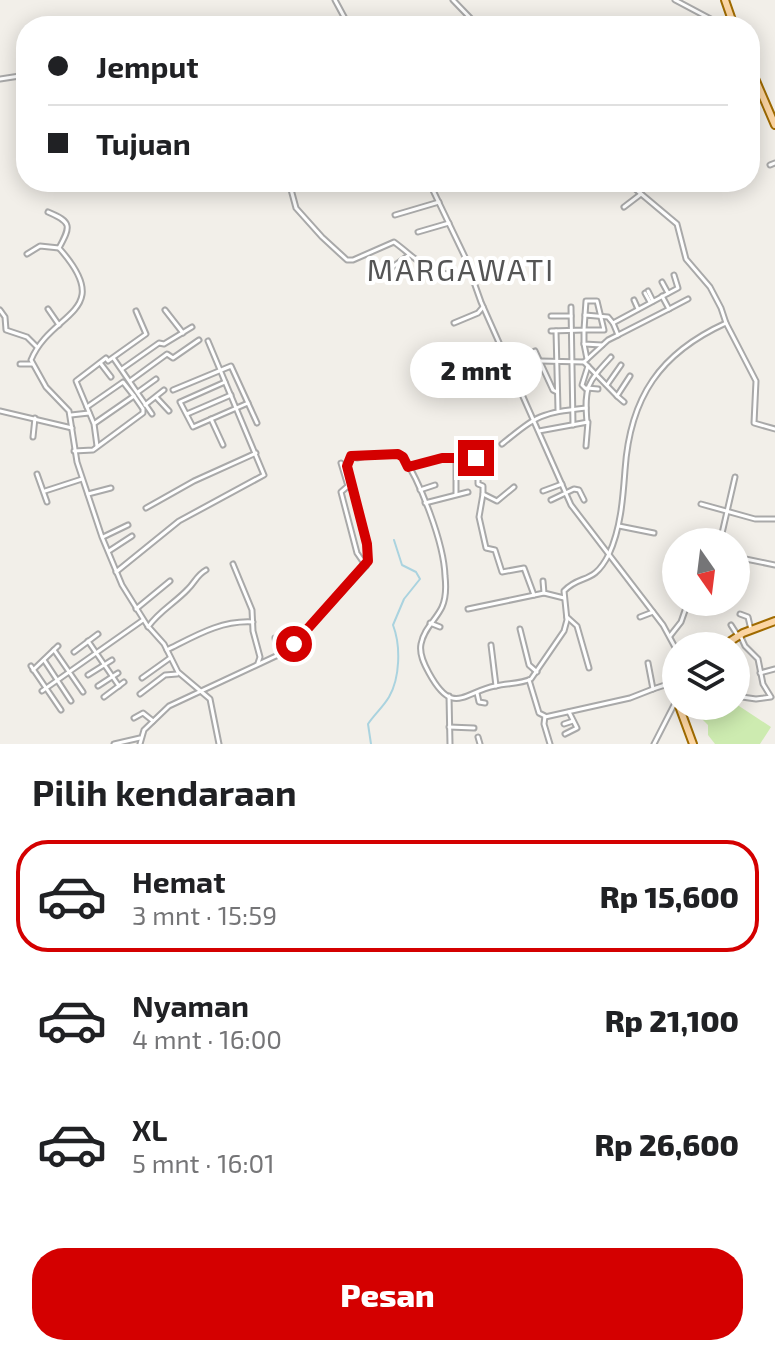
<!DOCTYPE html>
<html lang="id">
<meta charset="utf-8">
<style>
:root{--surface:#fff;--page:#f6f6f6;--text:#202124;--muted:#757577;--line:#e0e0e0;--accent:#d40000}
body{margin:0;font-family:"Exo 2",sans-serif;background:var(--page);color:var(--text);height:100vh;display:flex;flex-direction:column;font-size:30px;white-space:nowrap}
*{box-sizing:border-box;margin:0}
p{font-size:26px;color:var(--muted)}
.icon{flex:none;width:44px;height:44px;fill:none;stroke:currentColor;stroke-width:2;stroke-linecap:round;stroke-linejoin:round}
.map{position:relative;height:744px;overflow:hidden}
.side{display:flex;flex-direction:column;background:var(--surface);flex:1}
.side>*{flex:none}
.top-card{position:absolute;left:16px;top:16px;width:744px;height:176px;border-radius:32px;box-shadow:0 4px 20px #0003;display:grid;align-content:center;height:176px;padding:0 32px;background:var(--surface)}
.needle{width:52px;rotate:166deg}
.fabs{position:absolute;left:662px;top:528px;display:grid;gap:16px}
.fabs a{display:grid;place-items:center;width:88px;height:88px;border-radius:50%;background:var(--surface);box-shadow:0 4px 20px #0003;font-size:40px}
.end{position:absolute;width:36px;height:36px;margin:-18px;border:10px solid #d40000;background:#fff;box-shadow:0 0 0 4px #fff}
.from{border-radius:50%}
.bubble{position:absolute;height:56px;border-radius:28px;background:var(--surface);box-shadow:0 4px 20px #0003;font-size:26px;font-weight:800;line-height:56px;text-align:center}
.top-card b{display:flex;align-items:center;gap:28px;height:76px;font-size:30px}
.top-card b+b{border-top:2px solid var(--line)}
.top-card i{width:20px;height:20px;background:var(--text)}
ul{padding:0;list-style:none}
li{display:flex;align-items:center;gap:24px;height:112px;margin:0 16px 12px;padding:0 16px;border:4px solid transparent;border-radius:32px}
li div{flex:1}
li b{display:block;font-size:30px}
li em{font-style:normal;font-weight:800}
li.active{border-color:var(--accent)}
li>.icon{width:72px;height:72px;stroke-width:1.5}
h2{padding:0 32px;font-size:36px;line-height:96px}
.cta{display:flex;gap:16px;margin-top:auto;padding:16px 32px}
.cta a{flex:1;height:92px;border-radius:32px;background:var(--accent);color:#fff;font-size:32px;font-weight:800;line-height:92px;text-align:center}
.map>svg:first-child{display:block}
.grass{fill:#cdebb0}
.lines{fill:none;stroke-linecap:round;stroke-linejoin:round}
.stream{stroke:#aad3df;stroke-width:2}
.street-casing{stroke:#a9a9a9;stroke-width:7}
.primary-casing{stroke:#a06b00;stroke-width:10}
.street{stroke:#fff;stroke-width:3}
.primary{stroke:#fcd6a4;stroke-width:6}
.route{stroke:#d40000;stroke-width:10}
.labels{text-anchor:middle;stroke-width:8;stroke-linejoin:round;paint-order:stroke}
.quarter-label{font-size:30px;letter-spacing:2px;fill:#555;stroke:#fff}
</style>
<div class="map">
<svg width="775" height="744" viewBox="0 0 775 744">
<rect width="100%" height="100%" fill="#f2efe9"/>
<path class="grass" d="M736 704 771 727 760 744H715L708 735V725L702 719 703 706H736Z"/>
<g class="lines">
<path class="stream" d="M371 744 368 724C374 715 383 707 389 697 400 678 401 646 393 625L404 599 420 579 416 572 402 565 394 540"/>
<defs>
<g id="street">
<path d="M335 0 349 26"/>
<path d="M453 0 478 26"/>
<path d="M675 0 724 26 732 23"/>
<path d="M0 79 26 75"/>
<path d="M770 165 775 163"/>
<path d="M289 182 296 208 322 237 347 260H353L394 242C420 261 433 282 469 271"/>
<path d="M429 182 465 257 481 302 571 505 663 625 676 649"/>
<path d="M627 182 677 224 686 259 710 287 721 308 726 323 756 381 754 423 775 429"/>
<path d="M624 207 641 194"/>
<path d="M48 212C72 222 71 226 59 248 117 313 51 311 31 360L46 387 69 411 77 462 102 537 122 585 147 625 164 644 178 672 210 699 219 744"/>
<path d="M395 215 439 202"/>
<path d="M418 232 449 223"/>
<path d="M27 254 40 246 59 248"/>
<path d="M391 268 409 255"/>
<path d="M662 282 668 293"/>
<path d="M648 291 653 301"/>
<path d="M645 293 650 302"/>
<path d="M634 300 638 309"/>
<path d="M571 307 573 425"/>
<path d="M48 309 59 325"/>
<path d="M669 309 688 299"/>
<path d="M0 310 5 317 6 330 27 337 37 347"/>
<path d="M165 310 183 333"/>
<path d="M585 315 586 301H597L604 330H584V344L602 345"/>
<path d="M551 316H571"/>
<path d="M454 323 478 313 483 307"/>
<path d="M551 331 584 330 585 315 608 317 613 323"/>
<path d="M556 331 558 410"/>
<path d="M618 335 669 309 662 296"/>
<path d="M584 344 587 359"/>
<path d="M535 351 553 390 557 392"/>
<path d="M114 359 152 414"/>
<path d="M540 361 584 362 617 396 630 376"/>
<path d="M584 362 608 340 618 335 613 323 678 288 674 275"/>
<path d="M20 364H32"/>
<path d="M101 364 111 377"/>
<path d="M122 369 159 343 164 344 192 327"/>
<path d="M130 381 167 354 173 358 199 340"/>
<path d="M225 382 180 402 193 427 248 403"/>
<path d="M607 385 621 365"/>
<path d="M587 388 598 389"/>
<path d="M586 389 582 385 588 366"/>
<path d="M173 390 231 366 257 423"/>
<path d="M138 392 156 379"/>
<path d="M617 396 624 402"/>
<path d="M156 397 169 411"/>
<path d="M145 405 164 390"/>
<path d="M87 407 123 382 134 396"/>
<path d="M0 411 72 428"/>
<path d="M187 414 231 395"/>
<path d="M71 415 89 413"/>
<path d="M211 419 223 445"/>
<path d="M587 422C584 387 587 383 611 357"/>
<path d="M539 431 588 422 586 446"/>
<path d="M33 437 35 418"/>
<path d="M502 444C538 415 540 413 586 408"/>
<path d="M97 446 94 424 76 381 106 358 108 361 146 334 136 311"/>
<path d="M74 451 93 450 143 413V409L134 396 95 423"/>
<path d="M341 463 348 486 341 492 357 553 366 566"/>
<path d="M408 467 442 458 473 457 478 462V484L483 486V494L497 501 514 487"/>
<path d="M37 474 47 502"/>
<path d="M420 490 435 485"/>
<path d="M45 491 82 479"/>
<path d="M543 491 562 484"/>
<path d="M88 494 111 488"/>
<path d="M456 494V458"/>
<path d="M483 494 479 517 486 548 495 550 502 572 524 568 534 595"/>
<path d="M551 500 574 489 579 490 584 500"/>
<path d="M425 503 468 492"/>
<path d="M701 504 755 519H775"/>
<path d="M146 508 194 481 256 453"/>
<path d="M619 526 654 533"/>
<path d="M103 537 128 525"/>
<path d="M720 542 735 477"/>
<path d="M109 551 132 536"/>
<path d="M736 557 775 565"/>
<path d="M233 564 252 610 253 631 260 657 258 663"/>
<path d="M116 572 179 521 264 475 208 341"/>
<path d="M543 581 544 593 564 598"/>
<path d="M136 609 170 581"/>
<path d="M468 609 544 593"/>
<path d="M740 614 748 617 751 630"/>
<path d="M567 617 577 626 589 668"/>
<path d="M640 617 653 612"/>
<path d="M430 623 440 627"/>
<path d="M731 625 738 636"/>
<path d="M148 627C159 611 175 603 188 589 195 582 197 575 206 570"/>
<path d="M520 629 529 665 537 672"/>
<path d="M284 633 291 646"/>
<path d="M740 635 745 646 758 659 763 684 771 697 756 699 742 697"/>
<path d="M670 636 681 622 688 602"/>
<path d="M275 638 278 654"/>
<path d="M88 641 119 686"/>
<path d="M491 645 496 686"/>
<path d="M54 650 83 692"/>
<path d="M167 650C195 636 221 620 253 622"/>
<path d="M74 652 98 634"/>
<path d="M44 660 71 701"/>
<path d="M648 663 653 689 665 685 676 686"/>
<path d="M31 666 61 710"/>
<path d="M33 670 58 646"/>
<path d="M760 673 775 669"/>
<path d="M88 675 112 660"/>
<path d="M142 678 170 658"/>
<path d="M529 680 539 713 545 716 544 724 550 744"/>
<path d="M98 686 118 673"/>
<path d="M42 691 143 620"/>
<path d="M477 693 479 702 485 703"/>
<path d="M140 694 165 675 177 674"/>
<path d="M449 696 450 744"/>
<path d="M104 697 124 682"/>
<path d="M545 717 630 698 653 689"/>
<path d="M134 718 143 713 153 721"/>
<path d="M564 724 573 721"/>
<path d="M449 727 474 728"/>
<path d="M565 734 577 728 569 712"/>
<path d="M478 737 480 744"/>
<path d="M114 744 140 738"/>
<path d="M140 744 144 730 169 706 276 656 294 644 366 566 367 544 347 464 349 460 355 455 357 458 375 454 402 455C420 481 444 543 445 576 446 585 446 598 442 607 436 620 424 628 421 644 419 654 424 664 429 673 453 717 464 692 495 686 508 683 520 684 531 679L564 631 567 620 564 591C581 573 593 586 609 554 621 528 623 497 625 470 630 397 660 353 726 323"/>
<path d="M654 744 676 701"/>
</g>
<g id="primary">
<path d="M725 0 734 26"/>
<path d="M750 67 775 125"/>
<path d="M723 646 743 633 775 621"/>
<path d="M676 689V699"/>
<path d="M679 706 693 744"/>
</g>
</defs>
<use href="#street" class="street-casing"/>
<use href="#primary" class="primary-casing"/>
<use href="#street" class="street"/>
<use href="#primary" class="primary"/>
</g>
<g class="lines">
<path class="route" d="M294 644 368 561 367 544 347 466 351 456 398 454 403 457 408 467 442 458H476"/>
</g>
<g class="labels">
<g class="quarter-label">
<text x="461" y="281">MARGAWATI</text>
</g>
</g>
</svg>
<div class="fabs">
<a><svg class="needle" viewBox="-14 -14 28 28"><path d="M0-13l5 13h-10z" fill="#e53935"/><path d="M0 13l5-13h-10z" fill="#757577"/></svg></a>
<a><svg class="icon" aria-label="layers" viewBox="0 0 24 24"><path d="M12 4l9 5-9 5-9-5zM3 14l9 5 9-5"/></svg></a>
</div>
<i class="end from" style="left:294px;top:644px"></i>
<i class="end" style="left:476px;top:458px"></i>
<div class="bubble" style="left:410px;top:342px;width:132px">2 mnt</div>
<div class="top-card">
<b><i class="from"></i>Jemput</b>
<b><i></i>Tujuan</b>
</div>
</div>
<section class="side">
<h2>Pilih kendaraan</h2>
<ul>
<li class="active"><svg class="icon" aria-label="car" viewBox="0 0 24 24"><path d="M5 17H2v-5l4-1 3-4h7l3 4 3 1v5h-3M9 17h6M6 11h13"/><circle cx="7" cy="17" r="2"/><circle cx="17" cy="17" r="2"/></svg><div><b>Hemat</b><p>3 mnt · 15:59</p></div><em>Rp 15,600</em></li>
<li><svg class="icon" aria-label="car" viewBox="0 0 24 24"><path d="M5 17H2v-5l4-1 3-4h7l3 4 3 1v5h-3M9 17h6M6 11h13"/><circle cx="7" cy="17" r="2"/><circle cx="17" cy="17" r="2"/></svg><div><b>Nyaman</b><p>4 mnt · 16:00</p></div><em>Rp 21,100</em></li>
<li><svg class="icon" aria-label="car" viewBox="0 0 24 24"><path d="M5 17H2v-5l4-1 3-4h7l3 4 3 1v5h-3M9 17h6M6 11h13"/><circle cx="7" cy="17" r="2"/><circle cx="17" cy="17" r="2"/></svg><div><b>XL</b><p>5 mnt · 16:01</p></div><em>Rp 26,600</em></li>
</ul>
<div class="cta"><a>Pesan</a></div>
</section>
